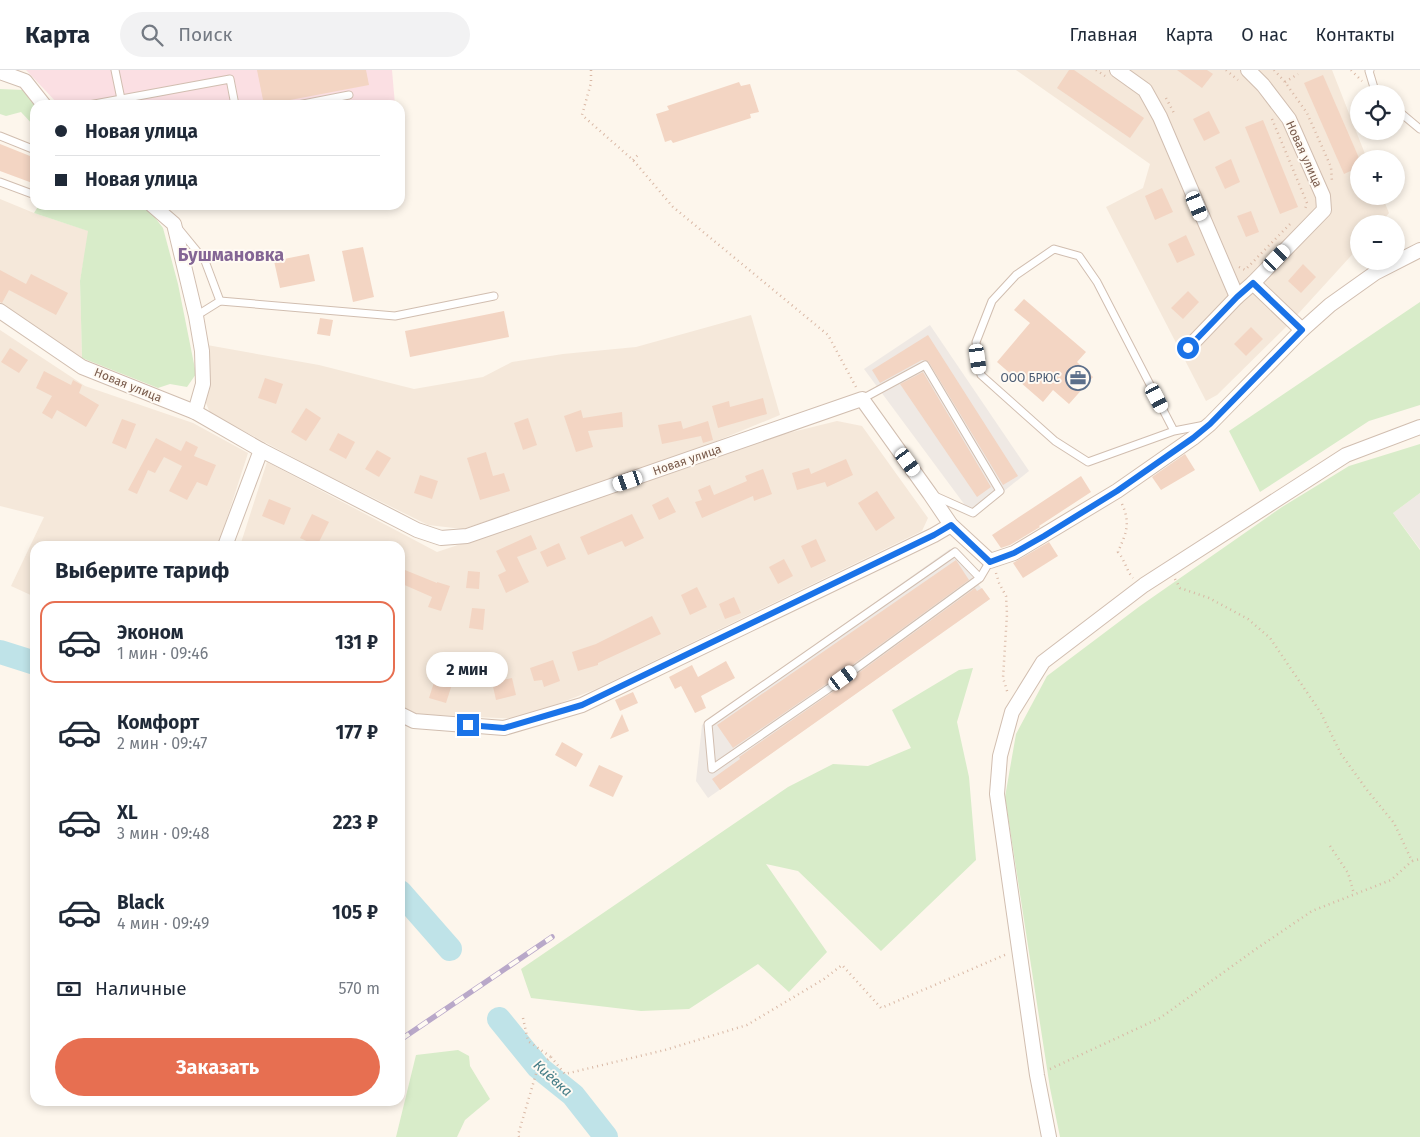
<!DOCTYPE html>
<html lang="ru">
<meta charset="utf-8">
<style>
:root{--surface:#fff;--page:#f2f2f3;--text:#1f2937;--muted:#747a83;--line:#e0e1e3;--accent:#e76f51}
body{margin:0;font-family:"Fira Sans",sans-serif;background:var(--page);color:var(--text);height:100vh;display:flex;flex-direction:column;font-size:19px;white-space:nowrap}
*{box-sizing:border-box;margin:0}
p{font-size:16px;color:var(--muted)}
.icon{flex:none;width:28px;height:28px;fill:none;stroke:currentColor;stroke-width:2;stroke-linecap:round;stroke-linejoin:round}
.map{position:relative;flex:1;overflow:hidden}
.panel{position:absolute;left:30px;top:471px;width:375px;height:565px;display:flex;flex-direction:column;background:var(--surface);border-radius:15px;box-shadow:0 2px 8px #0003}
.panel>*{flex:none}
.top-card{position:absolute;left:30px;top:30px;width:375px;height:110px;border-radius:15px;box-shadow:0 2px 8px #0003;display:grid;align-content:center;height:110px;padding:0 25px;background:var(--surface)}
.fabs{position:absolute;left:1350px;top:15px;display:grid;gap:10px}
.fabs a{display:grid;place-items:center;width:55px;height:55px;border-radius:50%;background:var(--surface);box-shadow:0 2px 8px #0003;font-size:25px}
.end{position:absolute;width:22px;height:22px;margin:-11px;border:6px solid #1a73e8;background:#fff;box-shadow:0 0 0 2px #fff}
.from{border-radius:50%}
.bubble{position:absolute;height:35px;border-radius:18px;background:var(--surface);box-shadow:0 2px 8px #0003;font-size:16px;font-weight:700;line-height:35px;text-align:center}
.car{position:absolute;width:15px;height:30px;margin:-15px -8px;border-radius:6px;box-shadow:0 0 4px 1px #0007;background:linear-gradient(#fff 24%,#345 0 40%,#fff 0 76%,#345 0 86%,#fff 0)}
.top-card b{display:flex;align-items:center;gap:18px;height:48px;font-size:19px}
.top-card b+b{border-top:1px solid var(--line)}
.top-card i{width:12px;height:12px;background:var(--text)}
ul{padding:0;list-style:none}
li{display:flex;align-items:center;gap:15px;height:82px;margin:0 10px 8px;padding:0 15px;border:2px solid transparent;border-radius:15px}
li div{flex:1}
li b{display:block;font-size:19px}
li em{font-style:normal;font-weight:700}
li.selected{border-color:var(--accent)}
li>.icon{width:45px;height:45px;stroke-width:1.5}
h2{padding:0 25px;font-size:22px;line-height:60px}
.pay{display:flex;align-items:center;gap:12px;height:55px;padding:0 25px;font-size:19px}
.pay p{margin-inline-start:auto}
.button{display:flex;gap:10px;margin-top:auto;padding:10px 25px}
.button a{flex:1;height:58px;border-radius:30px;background:var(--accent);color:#fff;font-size:20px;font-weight:700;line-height:58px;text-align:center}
header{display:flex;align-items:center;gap:30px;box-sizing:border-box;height:70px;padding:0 25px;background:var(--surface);border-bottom:1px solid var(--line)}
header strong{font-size:24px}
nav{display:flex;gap:28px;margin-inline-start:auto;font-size:18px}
.search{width:350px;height:45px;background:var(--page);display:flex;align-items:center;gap:12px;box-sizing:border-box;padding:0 18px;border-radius:28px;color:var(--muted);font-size:19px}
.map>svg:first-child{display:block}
.residential{fill:#f5e8da}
.industrial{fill:#efe9e4}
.medical{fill:#fbdfe3}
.green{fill:#d8ecc9}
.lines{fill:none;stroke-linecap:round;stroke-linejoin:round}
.river{stroke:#bfe3e8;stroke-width:24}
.building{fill:#f3d5c3}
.lane-casing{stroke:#d1beb0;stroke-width:9}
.street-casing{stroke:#d1beb0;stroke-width:16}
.path{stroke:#d9b8a5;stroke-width:2.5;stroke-dasharray:1 4;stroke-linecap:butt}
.lane{stroke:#fff;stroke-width:7}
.street{stroke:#fff;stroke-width:14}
.rail-casing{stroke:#b9a8c9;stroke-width:5.5}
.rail{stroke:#fffaf3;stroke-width:4;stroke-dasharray:11;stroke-linecap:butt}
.route{stroke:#1a73e8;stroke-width:6}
.labels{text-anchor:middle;stroke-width:4;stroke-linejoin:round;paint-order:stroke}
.street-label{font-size:12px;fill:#7a5c4d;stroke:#fffaf3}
.service-label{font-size:12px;fill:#4e5e75;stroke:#fffaf3;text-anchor:end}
.water-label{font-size:14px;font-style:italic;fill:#437c86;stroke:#fffaf3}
.district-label{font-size:18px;font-weight:bold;fill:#846695;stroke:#fffaf3}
</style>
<header>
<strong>Карта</strong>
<div class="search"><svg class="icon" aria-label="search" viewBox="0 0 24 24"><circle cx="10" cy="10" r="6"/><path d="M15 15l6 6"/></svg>Поиск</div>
<nav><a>Главная</a><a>Карта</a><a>О нас</a><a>Контакты</a></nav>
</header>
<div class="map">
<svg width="1420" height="1067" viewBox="0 0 1420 1067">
<rect width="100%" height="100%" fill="#fdf6ec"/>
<g class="residential">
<path d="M1016 0H1332L1367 89H1359V126H1382L1389 143 1380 154H1359V177L1288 255 1217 325 1206 331 1106 137 1143 118 1150 94Z"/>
<path d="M0 129 34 143 89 161 80 211 82 288 0 236Z"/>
<path d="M751 245 780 345 685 384 463 459 428 455 319 401 210 343 206 333 207 275 319 295 414 319 483 307 512 292 563 284 636 277Z"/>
<path d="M0 260 85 316 193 353 248 383 218 476H35V527L11 516 44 447 0 436Z"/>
<path d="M837 351 862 356 928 448 922 461 596 619 520 649 410 644 400 639V476H240L267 392 437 482 699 394 768 368Z"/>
</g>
<g class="industrial">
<path d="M930 255 1029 401 973 446 864 299Z"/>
<path d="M1420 423V479L1393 443Z"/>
<path d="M950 479 990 529 708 728 696 711 702 655Z"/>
</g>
<path class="medical" d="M26 0H392L395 35H59Z"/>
<g class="green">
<path d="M0 19 24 20 37 35H35V57L21 42 6 46 0 44Z"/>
<path d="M39 135H144L147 137 163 158 178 214 196 304 187 317 170 314 158 318 82 288 80 211 88 161 34 143Z"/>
<path d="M1420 232V335L1369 351 1260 422 1229 361Z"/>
<path d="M1420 374V423L1393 443 1420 480V1067H1060L1050 1018 1005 727 1016 664 1047 606 1140 536 1282 437 1349 396Z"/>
<path d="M973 598 957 652 969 707 976 790 881 881 798 801 766 794 827 882 789 922 758 894 689 939 641 941 531 928 521 899 788 717 833 694 868 696 911 678 892 640 959 600Z"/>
<path d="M458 980 469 986 470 996 490 1029 465 1050 457 1067H396L416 985Z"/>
</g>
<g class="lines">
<g class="river">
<path d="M0 582 35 593"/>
<path d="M400 822 450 879"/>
<path d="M499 949 538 997 573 1025 606 1067"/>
</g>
</g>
<g class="building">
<path d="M257 0H366L369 15 264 35Z"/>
<path d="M1069 0H1074L1144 48 1130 68 1057 18Z"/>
<path d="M1177 0H1207L1213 4 1202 18Z"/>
<path d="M1323 5 1359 88V97L1344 104 1304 13Z"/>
<path d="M739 12 741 16 750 14 759 42 750 44 751 48 673 73 671 70 665 72 656 44 669 40 667 36Z"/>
<path d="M1209 41 1220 63 1204 71 1193 49Z"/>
<path d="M1263 50 1298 137 1280 144 1245 57Z"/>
<path d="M0 74 35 88V114L0 101Z"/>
<path d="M1231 89 1240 112 1225 119 1215 97Z"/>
<path d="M1162 118 1173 142 1155 150 1145 126Z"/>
<path d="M1251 141 1259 162 1246 167 1237 146Z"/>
<path d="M1186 165 1195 185 1177 193 1168 174Z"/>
<path d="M363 177 374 227 353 232 342 181Z"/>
<path d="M309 184 315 211 280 218 274 191Z"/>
<path d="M1303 194 1316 207 1301 223 1288 211Z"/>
<path d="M0 200 26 214 31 204 68 223 56 245 9 220 2 233 0 232Z"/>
<path d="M1188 221 1199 232 1183 249 1171 238Z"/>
<path d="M1024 229 1086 282 1077 292 1093 307 1069 334 1053 320 1043 332 997 292 1030 253 1014 240Z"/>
<path d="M504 241 509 267 410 287 405 261Z"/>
<path d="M320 248 333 250 330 266 317 264Z"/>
<path d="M1251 257 1263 269 1246 286 1234 274Z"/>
<path d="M928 265 1018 406 1003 415 928 291 922 290 880 313 872 300Z"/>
<path d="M10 278 28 290 19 303 1 292Z"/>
<path d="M44 301 71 315 73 310 82 315 79 323 99 335 86 357 57 340 52 349 42 343 52 326 36 318Z"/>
<path d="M923 302 991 417 977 427 900 314Z"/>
<path d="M265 308 283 314 276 334 258 328Z"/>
<path d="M763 328 767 344 718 358 712 336 729 331 730 337Z"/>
<path d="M306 338 321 348 306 371 291 362Z"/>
<path d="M581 340 583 348 622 342 623 357 588 361 593 377 576 382 564 346Z"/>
<path d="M528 348 537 375 523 380 514 353Z"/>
<path d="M122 349 136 354 126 379 112 373Z"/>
<path d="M681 351 683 359 708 351 713 370 703 373 701 366 662 374 658 355Z"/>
<path d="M338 363 355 372 346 389 329 380Z"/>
<path d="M156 368 181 381 186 371 198 377 194 386 216 395 207 416 197 412 187 430 169 421 182 396 164 387 155 403 148 400 137 424 128 420Z"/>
<path d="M377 380 391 388 379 407 365 399Z"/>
<path d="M486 382 493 406 504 403 510 421 480 430 467 388Z"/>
<path d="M1185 384 1195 400 1161 420 1152 407Z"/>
<path d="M846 389 853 405 827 417 825 412 797 420 792 403 809 398 811 404Z"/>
<path d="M763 399 772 424 754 431 753 426 702 448 695 432 702 430 698 420 710 415 714 425 747 411 745 406Z"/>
<path d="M420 405 438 411 432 429 414 423Z"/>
<path d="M1081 406 1091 422 1039 456 1040 457 1010 475 1001 478 992 465Z"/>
<path d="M877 421 895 448 876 461 858 433Z"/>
<path d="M668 427 676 442 659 450 652 435Z"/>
<path d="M269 429 291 438 284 455 262 446Z"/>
<path d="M312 444 329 452 317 476 300 468Z"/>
<path d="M632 444 644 468 625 477 622 471 588 485 580 467Z"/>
<path d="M531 465 537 479 517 487 529 512 506 523 498 505 506 501 496 481Z"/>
<path d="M816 469 826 491 811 498 801 476Z"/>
<path d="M1049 472 1058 486 1023 508 1013 493Z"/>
<path d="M559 473 566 489 547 497 540 482Z"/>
<path d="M784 489 793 506 778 514 769 497Z"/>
<path d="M956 490 969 510 825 615 733 678 717 655Z"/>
<path d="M400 498 437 513V512L450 516 441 541 428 537 432 527 400 513Z"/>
<path d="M468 501 480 502 479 519 466 518Z"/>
<path d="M697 517 707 537 690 545 681 525Z"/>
<path d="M975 518 977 521 982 518 990 529 720 720 712 709 740 689 739 687 831 623Z"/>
<path d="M734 527 741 543 725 549 719 534Z"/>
<path d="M472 538 485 539 483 560 469 558Z"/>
<path d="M652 546 661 564 598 593V595L578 601 572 582 596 574Z"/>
<path d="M553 590 560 611 544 617 542 610 534 611 530 598Z"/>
<path d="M726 591 735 608 701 626 706 638 695 643 681 616 675 619 669 607 692 595 698 607Z"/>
<path d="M437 603 454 608 446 633 429 628Z"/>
<path d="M512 608 516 625 496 630 492 612Z"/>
<path d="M633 622 638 633 620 641 615 630Z"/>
<path d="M622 644 629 661 610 669Z"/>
<path d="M562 672 583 684 576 697 555 685Z"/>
<path d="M599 695 623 706 613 727 589 716Z"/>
</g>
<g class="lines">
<defs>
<g id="lane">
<path d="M115 0 121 29"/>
<path d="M1370 0 1369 1 1375 21 1378 24"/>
<path d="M89 35 230 9 235 35"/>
<path d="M298 35 349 25"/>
<path d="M1396 39 1420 59"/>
<path d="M0 66 35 80"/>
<path d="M0 112 35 125"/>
<path d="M178 158 205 191 220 231"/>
<path d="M196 246 220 231 395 246 494 226"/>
<path d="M862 329 925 295 1000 421 973 443 935 426"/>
<path d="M1174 361 1097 212 1079 186 1054 179 1016 205 992 231 976 272 981 305 1055 371 1088 392 1174 361 1205 355"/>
<path d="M980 508 955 482 708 654 712 699 828 619 980 508 990 491"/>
</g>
<g id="street">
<path d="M1117 0 1145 20 1160 47 1237 227"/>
<path d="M1248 0 1263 15 1289 49 1323 126 1324 140 1253 213"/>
<path d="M0 2 25 11 44 35"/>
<path d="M152 135 174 154 196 246 202 281 203 314 195 342"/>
<path d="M0 241 82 297 195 342 261 380 417 460 441 468 467 466 862 329 930 424 951 455 990 491 1014 483 1117 421 1193 368 1210 354 1302 260 1330 235 1375 203 1420 180"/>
<path d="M1188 278 1237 227 1253 213 1302 260"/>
<path d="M225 476 261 380"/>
<path d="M400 644 414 651 504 658 582 635 934 465 951 455"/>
<path d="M1049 1067 1037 1005 997 724 1000 686 1012 642 1043 592 1144 515 1346 385 1420 357"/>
</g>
</defs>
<use href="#lane" class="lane-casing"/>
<use href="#street" class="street-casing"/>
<g class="path">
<path d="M591 0V13L582 45 633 90 673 137 828 265 856 317"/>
<path d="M1096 0 1105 6"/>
<path d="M1226 0 1238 10"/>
<path d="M1274 0 1285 12 1307 43 1331 97 1332 112"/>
<path d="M1351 0 1362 11"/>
<path d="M1285 12 1298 4"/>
<path d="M1166 28 1174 43"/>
<path d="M1272 49 1307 133 1305 139"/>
<path d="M633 90 638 85"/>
<path d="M1239 197 1245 200 1291 153"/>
<path d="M1122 434C1131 454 1126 463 1118 482 1125 490 1126 500 1133 508"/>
<path d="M996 503 999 513 1006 526 1007 544 1003 608 1008 624"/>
<path d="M1175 509 1180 518 1209 528 1248 549 1270 568 1321 643 1341 684 1367 720 1394 753 1412 791 1420 789"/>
<path d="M1330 776 1348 803 1354 824"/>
<path d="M551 987 565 1004 665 980 747 955 824 909 842 895 881 938 1007 884"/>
<path d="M1050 999 1160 948 1256 879 1312 841 1391 810 1412 791"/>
<path d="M519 1067 518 1065 538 997 551 987 528 971 523 948"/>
</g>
<use href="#lane" class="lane"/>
<use href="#street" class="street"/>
<defs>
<path id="rail" d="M400 970 552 867"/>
</defs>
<use href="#rail" class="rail-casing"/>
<use href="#rail" class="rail"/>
</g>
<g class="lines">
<path class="route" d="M468 655 504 658 582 635 934 465 951 455 990 492 1014 483 1044 466 1117 421 1193 368 1210 354 1302 260 1253 213 1237 227 1188 278"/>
</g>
<defs>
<symbol id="office-ring" viewBox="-11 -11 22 22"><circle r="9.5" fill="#fffaf3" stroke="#5c6f8a" stroke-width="1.5"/><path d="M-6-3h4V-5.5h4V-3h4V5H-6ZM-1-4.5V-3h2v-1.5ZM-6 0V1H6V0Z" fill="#5c6f8a"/></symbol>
</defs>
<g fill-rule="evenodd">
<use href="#office-ring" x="1064" y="294" width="28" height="28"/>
</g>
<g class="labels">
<g class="street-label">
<text transform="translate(1304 84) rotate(66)" y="4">Новая улица</text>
<text transform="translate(128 315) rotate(22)" y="4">Новая улица</text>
<text transform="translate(687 390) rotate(-19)" y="4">Новая улица</text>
</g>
<g class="service-label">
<text x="1060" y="312">ООО БРЮС</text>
</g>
<g class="water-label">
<text transform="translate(553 1008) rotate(42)" y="5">Киёвка</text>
</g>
<g class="district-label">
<text x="231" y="191">Бушмановка</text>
</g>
</g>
</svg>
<div class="fabs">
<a><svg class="icon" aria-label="locate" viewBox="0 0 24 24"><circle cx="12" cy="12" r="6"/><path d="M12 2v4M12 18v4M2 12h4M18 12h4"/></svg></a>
<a>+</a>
<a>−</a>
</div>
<i class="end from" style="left:1188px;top:278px"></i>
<i class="end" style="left:468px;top:655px"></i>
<div class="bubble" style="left:426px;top:582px;width:82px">2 мин</div>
<i class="car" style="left:1197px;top:136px;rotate:157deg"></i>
<i class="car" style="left:1277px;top:188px;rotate:44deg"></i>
<i class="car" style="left:978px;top:289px;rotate:172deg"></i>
<i class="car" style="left:1157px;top:328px;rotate:152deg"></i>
<i class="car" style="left:908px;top:392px;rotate:144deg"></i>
<i class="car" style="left:628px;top:411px;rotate:251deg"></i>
<i class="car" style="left:843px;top:608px;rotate:54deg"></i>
<div class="top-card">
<b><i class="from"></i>Новая улица</b>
<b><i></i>Новая улица</b>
</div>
<section class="panel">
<h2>Выберите тариф</h2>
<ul>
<li class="selected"><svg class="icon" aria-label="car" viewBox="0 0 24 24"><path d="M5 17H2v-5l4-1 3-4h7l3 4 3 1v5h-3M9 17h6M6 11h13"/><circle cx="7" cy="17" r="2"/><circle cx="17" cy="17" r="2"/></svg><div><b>Эконом</b><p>1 мин · 09:46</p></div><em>131 ₽</em></li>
<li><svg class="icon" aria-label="car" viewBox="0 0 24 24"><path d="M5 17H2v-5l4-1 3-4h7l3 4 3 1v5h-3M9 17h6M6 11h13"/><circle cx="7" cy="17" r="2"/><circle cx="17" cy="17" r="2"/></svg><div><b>Комфорт</b><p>2 мин · 09:47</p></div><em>177 ₽</em></li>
<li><svg class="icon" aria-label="car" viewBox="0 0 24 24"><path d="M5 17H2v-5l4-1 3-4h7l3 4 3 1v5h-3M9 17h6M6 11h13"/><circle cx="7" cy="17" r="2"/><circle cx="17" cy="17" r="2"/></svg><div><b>XL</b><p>3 мин · 09:48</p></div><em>223 ₽</em></li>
<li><svg class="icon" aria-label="car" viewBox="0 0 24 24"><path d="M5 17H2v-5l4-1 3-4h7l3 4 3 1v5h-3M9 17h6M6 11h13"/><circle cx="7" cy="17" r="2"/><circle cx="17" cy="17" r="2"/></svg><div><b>Black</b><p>4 мин · 09:49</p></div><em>105 ₽</em></li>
</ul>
<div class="pay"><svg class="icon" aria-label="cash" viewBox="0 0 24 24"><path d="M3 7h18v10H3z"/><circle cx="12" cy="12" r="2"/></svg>Наличные<p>570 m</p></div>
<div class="button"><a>Заказать</a></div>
</section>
</div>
